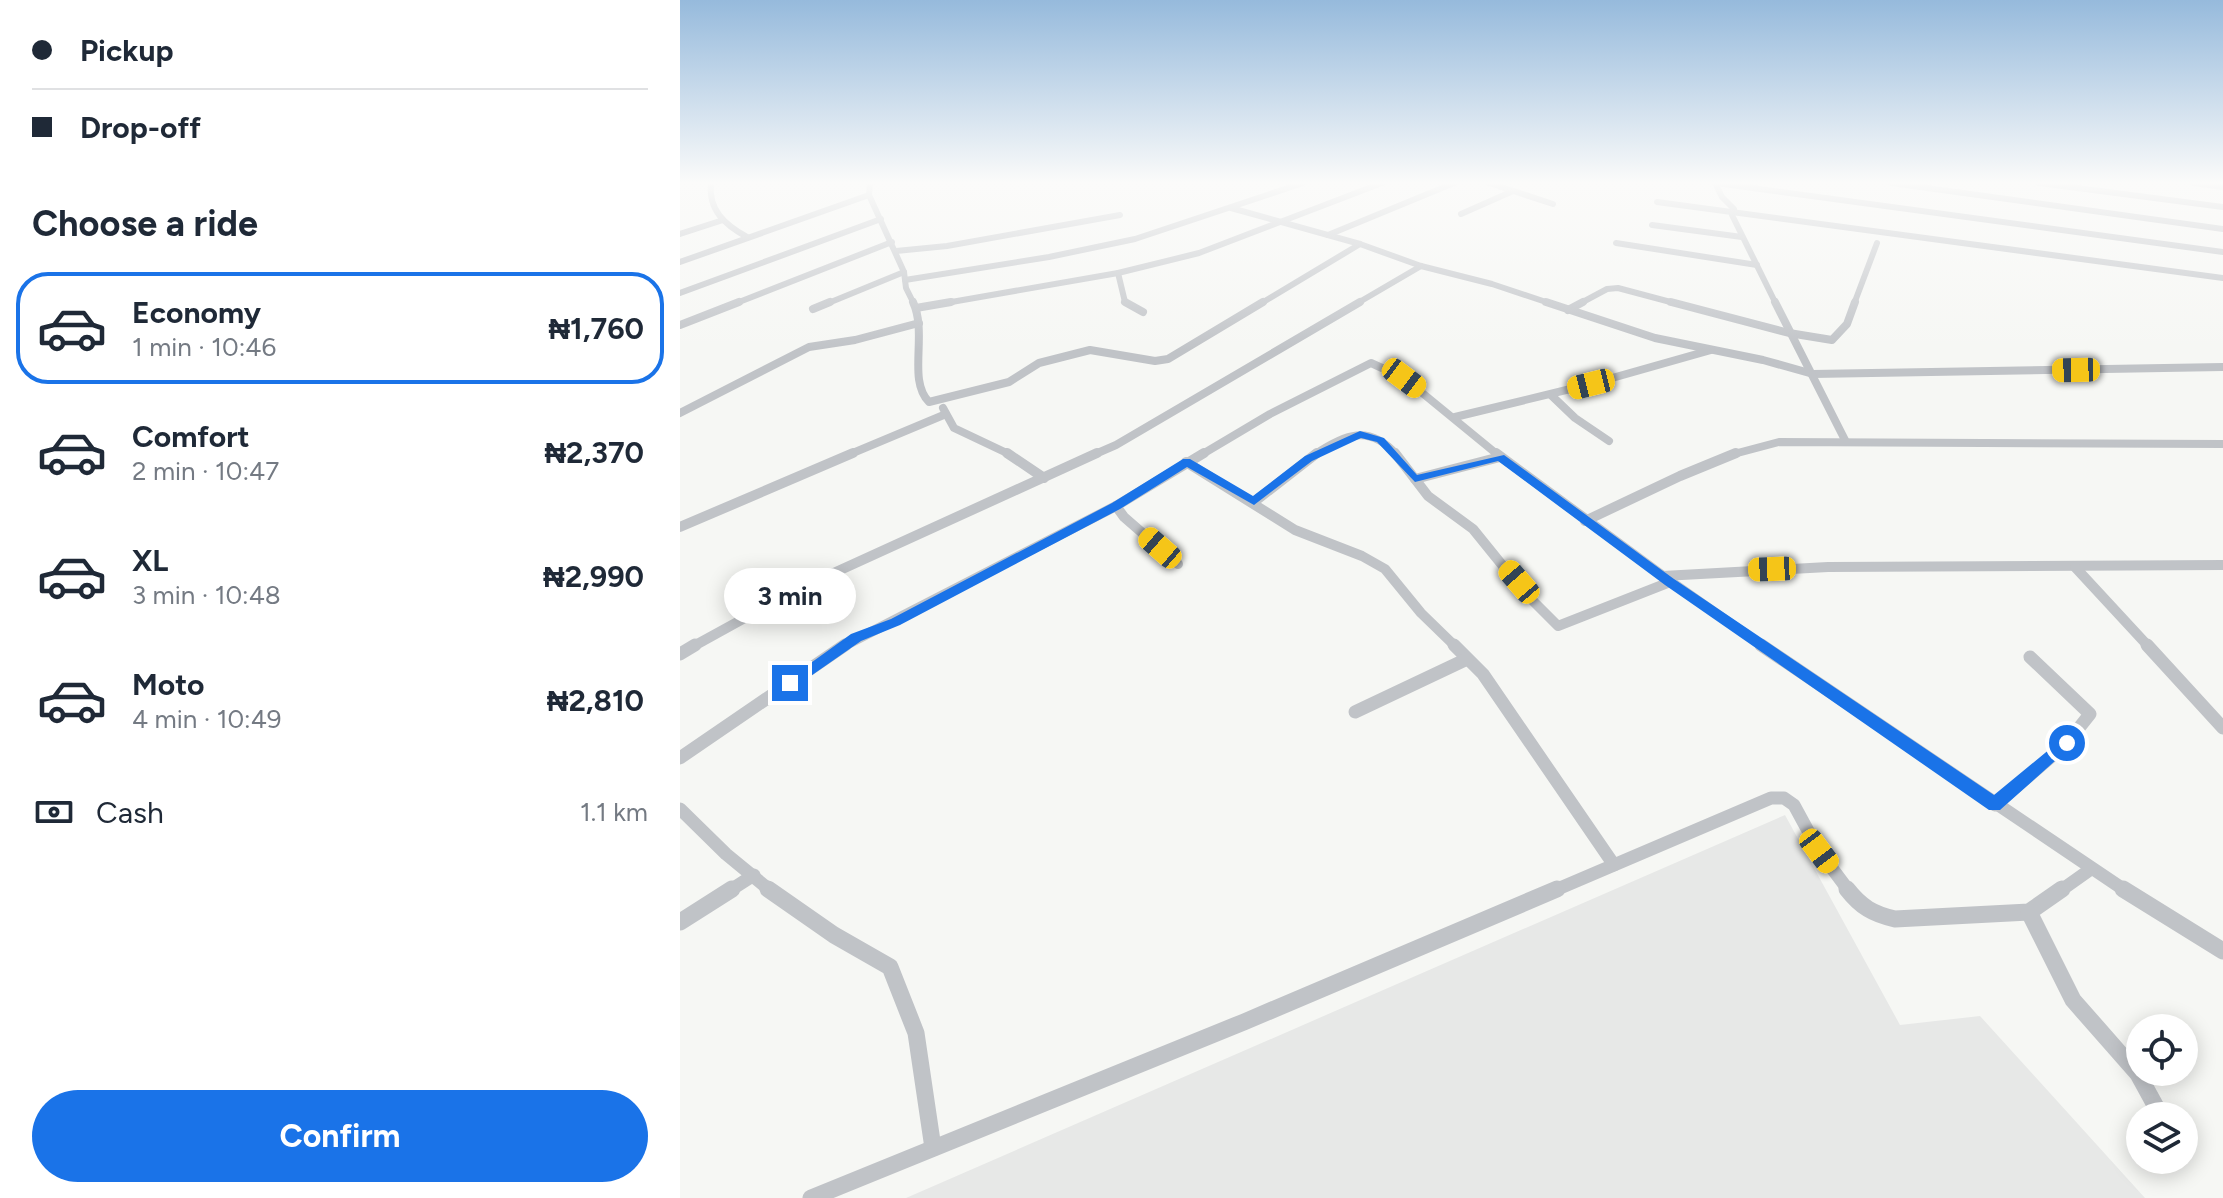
<!DOCTYPE html>
<meta charset="utf-8">
<style>
:root{--surface:#fff;--page:#f2f2f3;--text:#1f2937;--muted:#747a83;--line:#e0e1e3;--accent:#1a73e8}
body{margin:0;font-family:Figtree,sans-serif;background:var(--page);color:var(--text);height:100vh;display:flex;flex-direction:column;font-size:30px;white-space:nowrap}
*{box-sizing:border-box;margin:0}
p{font-size:26px;color:var(--muted)}
.icon{flex:none;width:44px;height:44px;fill:none;stroke:currentColor;stroke-width:2;stroke-linecap:round;stroke-linejoin:round}
.map{position:relative;flex:1;overflow:hidden}
.details{display:flex;flex-direction:column;background:var(--surface);width:680px}
.details>*{flex:none}
.hud{display:grid;align-content:center;height:176px;padding:0 32px;background:var(--surface)}
.tools{position:absolute;left:1446px;top:1014px;display:grid;gap:16px}
.tools a{display:grid;place-items:center;width:72px;height:72px;border-radius:50%;background:var(--surface);box-shadow:0 4px 20px #0003;font-size:40px}
.end{position:absolute;width:36px;height:36px;margin:-18px;border:10px solid #1a73e8;background:#fff;box-shadow:0 0 0 4px #fff}
.from{border-radius:50%}
.bubble{position:absolute;height:56px;border-radius:28px;background:var(--surface);box-shadow:0 4px 20px #0003;font-size:26px;font-weight:700;line-height:56px;text-align:center}
.car{position:absolute;width:24px;height:48px;margin:-24px -12px;border-radius:10px;box-shadow:0 0 6px 2px #0007;background:linear-gradient(#f5c518 24%,#345 0 40%,#f5c518 0 76%,#345 0 86%,#f5c518 0)}
.hud b{display:flex;align-items:center;gap:28px;height:76px;font-size:30px}
.hud b+b{border-top:2px solid var(--line)}
.hud i{width:20px;height:20px;background:var(--text)}
ul{padding:0;list-style:none}
li{display:flex;align-items:center;gap:24px;height:112px;margin:0 16px 12px;padding:0 16px;border:4px solid transparent;border-radius:32px}
li div{flex:1}
li b{display:block;font-size:30px}
li em{font-style:normal;font-weight:700}
li.on{border-color:var(--accent)}
li>.icon{width:72px;height:72px;stroke-width:1.5}
h2{padding:0 32px;font-size:36px;line-height:96px}
.pay{display:flex;align-items:center;gap:20px;height:88px;padding:0 32px;font-size:30px}
.pay p{margin-inline-start:auto}
.primary-button{display:flex;gap:16px;margin-top:auto;padding:16px 32px}
.primary-button a{flex:1;height:92px;border-radius:48px;background:var(--accent);color:#fff;font-size:32px;font-weight:700;line-height:92px;text-align:center}
main{display:flex;flex:1;min-height:0}
.map>svg:first-child{display:block}
.built{fill:#e7e8e7}
.lines{fill:none;stroke-linecap:round;stroke-linejoin:round}
.street-far4{stroke:#c0c3c7;stroke-width:6}
.street-far3{stroke:#c0c3c7;stroke-width:8}
.street-far2{stroke:#c0c3c7;stroke-width:10}
.street-far1{stroke:#c0c3c7;stroke-width:13}
.street{stroke:#c0c3c7;stroke-width:17}
.route{fill:#1a73e8}
</style>
<main>
<section class="details">
<div class="hud">
<b><i class="from"></i>Pickup</b>
<b><i></i>Drop-off</b>
</div>
<h2>Choose a ride</h2>
<ul>
<li class="on"><svg class="icon" aria-label="car" viewBox="0 0 24 24"><path d="M5 17H2v-5l4-1 3-4h7l3 4 3 1v5h-3M9 17h6M6 11h13"/><circle cx="7" cy="17" r="2"/><circle cx="17" cy="17" r="2"/></svg><div><b>Economy</b><p>1 min · 10:46</p></div><em>₦1,760</em></li>
<li><svg class="icon" aria-label="car" viewBox="0 0 24 24"><path d="M5 17H2v-5l4-1 3-4h7l3 4 3 1v5h-3M9 17h6M6 11h13"/><circle cx="7" cy="17" r="2"/><circle cx="17" cy="17" r="2"/></svg><div><b>Comfort</b><p>2 min · 10:47</p></div><em>₦2,370</em></li>
<li><svg class="icon" aria-label="car" viewBox="0 0 24 24"><path d="M5 17H2v-5l4-1 3-4h7l3 4 3 1v5h-3M9 17h6M6 11h13"/><circle cx="7" cy="17" r="2"/><circle cx="17" cy="17" r="2"/></svg><div><b>XL</b><p>3 min · 10:48</p></div><em>₦2,990</em></li>
<li><svg class="icon" aria-label="car" viewBox="0 0 24 24"><path d="M5 17H2v-5l4-1 3-4h7l3 4 3 1v5h-3M9 17h6M6 11h13"/><circle cx="7" cy="17" r="2"/><circle cx="17" cy="17" r="2"/></svg><div><b>Moto</b><p>4 min · 10:49</p></div><em>₦2,810</em></li>
</ul>
<div class="pay"><svg class="icon" aria-label="cash" viewBox="0 0 24 24"><path d="M3 7h18v10H3z"/><circle cx="12" cy="12" r="2"/></svg>Cash<p>1.1 km</p></div>
<div class="primary-button"><a>Confirm</a></div>
</section>
<div class="map">
<svg width="1543" height="1198" viewBox="0 0 1543 1198">
<rect width="100%" height="100%" fill="#f6f7f4"/>
<path class="built" d="M1105 815 1220 1025 1300 1016 1465 1198H226Z"/>
<g class="lines">
<g class="street-far4">
<path d="M31 183C28 210 45 225 67 237"/>
<path d="M190 183 189 195 224 272 226 288 234 304"/>
<path d="M809 183 873 204"/>
<path d="M1035 183 1042 197 1054 209 1052 215 1096 304"/>
<path d="M1036 183 1543 252"/>
<path d="M1211 183 1543 229"/>
<path d="M1359 183 1543 207"/>
<path d="M1513 183 1543 187"/>
<path d="M977 202 1543 278"/>
<path d="M551 208 680 244 741 266 812 284 872 304"/>
<path d="M781 214 833 191"/>
<path d="M972 225 1062 237"/>
<path d="M0 234 43 220"/>
<path d="M648 235 774 183"/>
<path d="M936 243 1077 265"/>
<path d="M216 251 267 246 440 215"/>
<path d="M0 262 189 195"/>
<path d="M438 273 445 302 448 304"/>
<path d="M225 280 369 257 455 239 623 183"/>
<path d="M0 293 201 219"/>
<path d="M54 304 212 242"/>
<path d="M146 304 224 272"/>
<path d="M260 304 438 273 519 253 702 183"/>
<path d="M580 304 680 244"/>
<path d="M676 304 741 266"/>
<path d="M899 304 927 289 938 288 998 304"/>
<path d="M1174 304 1197 243"/>
</g>
<g class="street-far3">
<path d="M233 302C248 334 227 380 249 402L329 382 359 363 410 350 475 361 488 359 583 302"/>
<path d="M445 302 463 312"/>
<path d="M866 302 975 338 1083 360 1133 374 1543 367"/>
<path d="M991 302 1109 333 1152 340 1167 324 1175 302"/>
<path d="M1095 302 1165 440"/>
<path d="M236 308 271 302"/>
<path d="M133 309 150 302"/>
<path d="M888 310 903 302"/>
<path d="M0 325 59 302"/>
<path d="M871 395 895 418 929 441"/>
<path d="M263 408 274 428 331 455"/>
<path d="M0 413 129 347 175 340 239 323"/>
<path d="M775 417 911 384 1031 350"/>
<path d="M168 455 266 414"/>
<path d="M413 455 436 445 680 302"/>
<path d="M521 455 590 414 691 363 724 378 818 455"/>
<path d="M634 455C665 434 689 424 717 455"/>
<path d="M1050 455 1099 442 1543 444"/>
</g>
<g class="street-far2">
<path d="M327 453 364 478"/>
<path d="M715 453 748 496 793 529 844 592 878 626 990 582"/>
<path d="M816 453 983 576 1148 567 1543 565"/>
<path d="M506 462 615 530 682 556 705 569 741 613 776 647"/>
<path d="M735 479 820 457"/>
<path d="M574 502 637 453"/>
<path d="M436 506 444 517 498 564"/>
<path d="M905 521 1000 476 1056 453"/>
<path d="M0 527 173 453"/>
<path d="M1395 567 1469 647"/>
<path d="M983 576 1084 647"/>
<path d="M12 647 112 592 417 453"/>
<path d="M162 647 436 506 524 453"/>
</g>
<g class="street-far1">
<path d="M774 645 803 674 934 865"/>
<path d="M1081 645 1446 891"/>
<path d="M1467 645 1543 728"/>
<path d="M0 654 15 645"/>
<path d="M675 712 787 659"/>
<path d="M0 758 165 645"/>
<path d="M1315 805 1387 743 1410 714 1350 657"/>
<path d="M0 809 46 854 91 891"/>
<path d="M49 891 74 875"/>
<path d="M873 891 1091 798H1104L1114 805 1139 851 1169 891"/>
<path d="M1380 891 1411 869"/>
</g>
<g class="street">
<path d="M88 889 154 935 210 967 236 1033 253 1148"/>
<path d="M1167 889C1181 907 1193 914 1215 919L1349 912 1382 889"/>
<path d="M1443 889 1543 951"/>
<path d="M1349 912 1393 1000 1458 1074 1481 1116"/>
<path d="M0 922 52 889"/>
<path d="M131 1198 564 1022 877 889"/>
</g>
</g>
<linearGradient id="sky" x2="0" y2="1"><stop stop-color="#96badc"/><stop offset="0.52" stop-color="#fbfbfa"/><stop offset="1" stop-color="#fbfbfa" stop-opacity="0"/></linearGradient>
<rect width="1543" height="351" fill="url(#sky)"/>
<path class="route" d="M680 431 704 438 737 475 824 455 994 579 1314 795 1382 739 1387 737 1395 743 1320 810H1309L985 585 818 461 735 482 697 442 681 438 632 461 574 505 507 467 440 509 220 625 181 641 115 687H105L103 683 171 634 211 619 432 503 503 459H510L573 496 625 456Z"/>
</svg>
<div class="tools">
<a><svg class="icon" aria-label="locate" viewBox="0 0 24 24"><circle cx="12" cy="12" r="6"/><path d="M12 2v4M12 18v4M2 12h4M18 12h4"/></svg></a>
<a><svg class="icon" aria-label="layers" viewBox="0 0 24 24"><path d="M12 4l9 5-9 5-9-5zM3 14l9 5 9-5"/></svg></a>
</div>
<i class="end from" style="left:1387px;top:743px"></i>
<i class="end" style="left:110px;top:683px"></i>
<div class="bubble" style="left:44px;top:568px;width:132px">3 min</div>
<i class="car" style="left:1396px;top:370px;rotate:269deg"></i>
<i class="car" style="left:724px;top:378px;rotate:127deg"></i>
<i class="car" style="left:911px;top:384px;rotate:256deg"></i>
<i class="car" style="left:480px;top:548px;rotate:311deg"></i>
<i class="car" style="left:1092px;top:569px;rotate:268deg"></i>
<i class="car" style="left:839px;top:582px;rotate:319deg"></i>
<i class="car" style="left:1139px;top:851px;rotate:143deg"></i>
</div>
</main>
